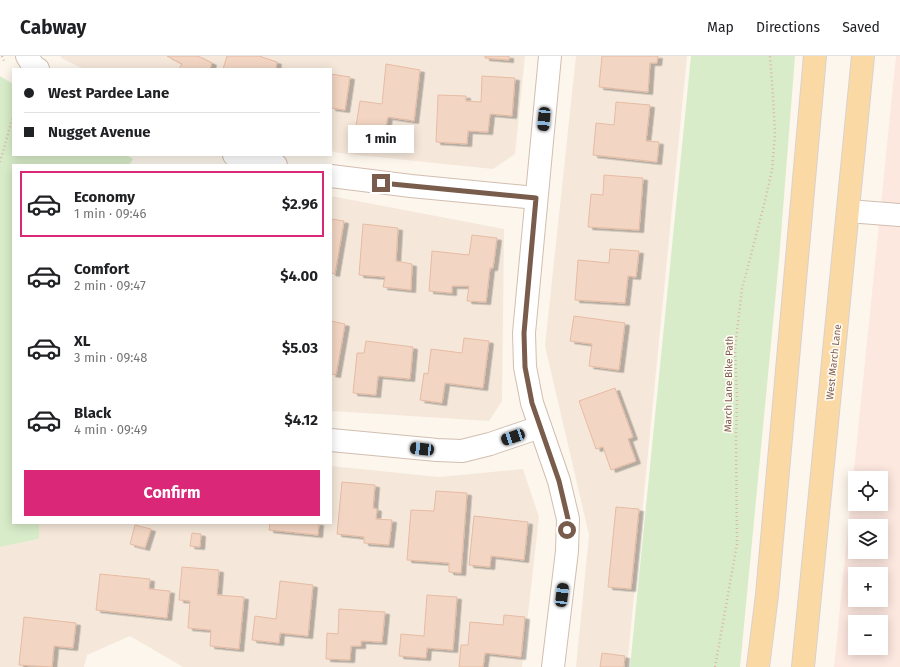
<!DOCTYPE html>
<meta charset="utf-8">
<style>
:root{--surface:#fff;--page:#f2f2f2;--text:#202124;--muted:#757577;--line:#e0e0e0;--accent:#db2777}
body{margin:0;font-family:"Fira Sans",sans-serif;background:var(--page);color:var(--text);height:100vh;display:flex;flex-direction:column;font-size:15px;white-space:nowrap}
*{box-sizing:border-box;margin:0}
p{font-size:13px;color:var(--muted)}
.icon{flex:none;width:22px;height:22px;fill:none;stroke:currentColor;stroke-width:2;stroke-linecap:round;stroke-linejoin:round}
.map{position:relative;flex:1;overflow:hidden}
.panel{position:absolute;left:12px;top:108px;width:320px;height:360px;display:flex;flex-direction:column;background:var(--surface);border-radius:0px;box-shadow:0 2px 10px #0003}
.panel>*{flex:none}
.banner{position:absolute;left:12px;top:12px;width:320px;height:88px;border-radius:0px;box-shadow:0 2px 10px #0003;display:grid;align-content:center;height:88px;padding:0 12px;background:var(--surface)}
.buttons{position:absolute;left:848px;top:415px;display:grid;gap:8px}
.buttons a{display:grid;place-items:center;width:40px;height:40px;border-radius:0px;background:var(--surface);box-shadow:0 2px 10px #0003;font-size:20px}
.end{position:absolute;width:18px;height:18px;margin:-9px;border:5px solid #7a5c4d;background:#fff;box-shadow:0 0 0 2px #fff}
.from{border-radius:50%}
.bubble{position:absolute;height:28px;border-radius:0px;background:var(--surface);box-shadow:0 2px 10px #0003;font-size:13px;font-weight:700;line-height:28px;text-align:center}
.car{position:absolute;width:12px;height:24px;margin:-12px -6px;border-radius:5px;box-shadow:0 0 3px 1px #0007;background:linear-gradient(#222 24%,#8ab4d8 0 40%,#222 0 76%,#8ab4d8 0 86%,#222 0)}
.banner b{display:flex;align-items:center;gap:14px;height:38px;font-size:15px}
.banner b+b{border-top:1px solid var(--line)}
.banner i{width:10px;height:10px;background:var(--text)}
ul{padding:7px 0 0;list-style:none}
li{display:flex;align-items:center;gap:12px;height:66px;margin:0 8px 6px;padding:0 4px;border:2px solid transparent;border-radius:0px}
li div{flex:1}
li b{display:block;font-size:15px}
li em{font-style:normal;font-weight:700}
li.active{border-color:var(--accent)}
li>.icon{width:36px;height:36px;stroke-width:1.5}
.button{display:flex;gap:8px;margin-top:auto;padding:8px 12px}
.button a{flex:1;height:46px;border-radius:0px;background:var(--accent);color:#fff;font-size:16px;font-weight:700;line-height:46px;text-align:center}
header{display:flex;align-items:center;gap:24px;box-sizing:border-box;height:56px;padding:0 20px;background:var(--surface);border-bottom:1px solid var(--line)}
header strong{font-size:19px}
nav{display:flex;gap:22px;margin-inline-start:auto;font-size:14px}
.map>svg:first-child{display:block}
.residential{fill:#f5e8da}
.commercial{fill:#fde8e0;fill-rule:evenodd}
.green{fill:#d8ecc9}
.building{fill:#f3d5c3;stroke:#e6bba3;filter:url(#shadow)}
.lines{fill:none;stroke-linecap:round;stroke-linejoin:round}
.minor-casing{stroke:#d1beb0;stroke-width:24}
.major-casing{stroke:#dad1cd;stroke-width:24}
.path{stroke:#d9b8a5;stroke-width:2.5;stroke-dasharray:1 3;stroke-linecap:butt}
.minor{stroke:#fff;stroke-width:22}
.major{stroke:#fbd9a5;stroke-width:22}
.route{stroke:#7a5c4d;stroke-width:5}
.labels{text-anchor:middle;stroke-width:3.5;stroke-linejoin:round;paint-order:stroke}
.street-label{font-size:10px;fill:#7a5c4d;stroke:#fffaf3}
</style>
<header>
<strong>Cabway</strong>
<nav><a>Map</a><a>Directions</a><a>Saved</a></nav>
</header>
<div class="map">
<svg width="900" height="611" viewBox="0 0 900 611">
<defs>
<filter id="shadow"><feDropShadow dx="4.5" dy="2.5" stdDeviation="0" flood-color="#0004"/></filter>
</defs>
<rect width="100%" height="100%" fill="#fdf6ec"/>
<g class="residential">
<path d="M61 0H525L515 98 493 113 339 97 331 95V13H84L61 2Z"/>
<path d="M576 0H687L627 611H576L589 479 545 290Z"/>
<path d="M331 140 504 173 502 345 489 365 331 355Z"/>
<path d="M331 410 439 421 523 413 539 461 522 611H183L130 580 87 599 84 611H0V491L39 483V467H331Z"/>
</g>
<path class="commercial" d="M896 0H900V611H834ZM855 422H881V448H855ZM855 470H881V496H855ZM855 518H881V544H855ZM855 566H881V592H855Z"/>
<g class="green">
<path d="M691 0H795L779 204 740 611H630Z"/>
<path d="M0 20 13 28V99H126L133 103 129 109H13V467H39V483L0 491Z"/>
</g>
<g class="building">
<path d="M167 0H198L212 7 210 13H179L182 8Z"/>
<path d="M227 0H259L277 6 276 13H223Z"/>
<path d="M485 0H509V4L485 2Z"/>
<path d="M602 0H658L657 7H650L648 36 599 31Z"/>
<path d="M386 8 420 14 414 65 388 61 385 75 356 70 360 45 382 48Z"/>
<path d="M331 18 350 21 345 54 331 52Z"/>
<path d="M482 20 515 22 512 60 490 58 488 76 468 75 467 88 436 86 438 39 466 40V45L481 46Z"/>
<path d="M616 46 650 49 646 85 659 86 657 106 593 99 596 67 614 69Z"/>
<path d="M604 119 643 122 639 174 588 171 591 138 603 139Z"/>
<path d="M331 163 344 165 335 218 331 217Z"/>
<path d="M363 168 398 172 396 205 412 208 411 234 383 231 385 221 359 219Z"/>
<path d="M472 179 497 182 493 212H490L486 246 467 245 469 230H452V237L429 235 432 195 469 199Z"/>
<path d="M610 193 639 195 636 221 628 220 625 247 575 244 578 204 609 207Z"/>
<path d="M574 260 625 267 619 314 589 310 592 288 570 285Z"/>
<path d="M331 265 345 268 336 319 331 318Z"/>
<path d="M464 282 489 285 483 332 445 327 442 347 420 344 424 317 428 318 431 293 462 297Z"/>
<path d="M366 285 413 291 410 323 378 320 376 339 353 337 357 297H364Z"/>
<path d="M615 332 633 381 628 383 636 405 611 414 603 391 596 393 579 345Z"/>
<path d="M342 426 375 429 373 452 377 453 376 463 392 464 389 489 364 487V481L337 478Z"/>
<path d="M436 435 467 437 461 517 449 516V507L407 504 411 454 434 455Z"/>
<path d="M616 451 639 453 631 533 608 531Z"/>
<path d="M474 460 528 466 524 504 491 500 490 511 469 509Z"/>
<path d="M270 467H319L318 479 269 474Z"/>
<path d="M135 469 151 473 145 492 130 488Z"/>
<path d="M192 477 201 478 200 491 190 490Z"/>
<path d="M182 511 219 514 217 539 244 541 239 593 210 590 211 574 188 572 190 545 179 544Z"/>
<path d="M100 518 150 523 149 533 170 535 167 562 96 554Z"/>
<path d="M280 525 313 529 308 580 280 577 279 587 252 584 255 560 276 563Z"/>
<path d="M427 539 457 541 453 594 427 592 426 602 399 600 401 578 424 580Z"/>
<path d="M339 553 385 556 382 586 361 585V590H351L350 604 326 603 327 577 338 578Z"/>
<path d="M504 559 525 561 521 601 485 597 483 611H459L461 589H468L470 566 503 569Z"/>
<path d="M24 561 76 567 73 592 54 590 52 611 19 609Z"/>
<path d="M602 597 625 600 624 611H600Z"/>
</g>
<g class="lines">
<defs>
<g id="minor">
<path d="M27 0 34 11 38 13"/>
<path d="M550 0 524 277 525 311 532 347 559 425 568 463 567 495 553 611"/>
<path d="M234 99 246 103 276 109"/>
<path d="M331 120 411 130 536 142"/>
<path d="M848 155 900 159"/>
<path d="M331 384 437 394 462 395 490 388 540 371"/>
</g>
<g id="major">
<path d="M758 611 767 539 815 0"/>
<path d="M803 611 863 0"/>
</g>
</defs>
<use href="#minor" class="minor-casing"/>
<use href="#major" class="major-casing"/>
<g class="path">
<path d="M2 0 5 7"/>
<path d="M0 106 13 60"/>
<path d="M715 611 737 488 736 382 737 343 735 293 742 233 764 149 772 114 775 78 773 40 770 0"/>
</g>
<use href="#minor" class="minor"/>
<use href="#major" class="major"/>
</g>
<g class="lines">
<path class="route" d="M381 127 536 142 524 277 525 311 532 347 559 425 568 463 567 474"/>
</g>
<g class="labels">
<g class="street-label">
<text transform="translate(833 306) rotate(-84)" y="4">West March Lane</text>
<text transform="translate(728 328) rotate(-89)" y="4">March Lane Bike Path</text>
</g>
</g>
</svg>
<div class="buttons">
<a><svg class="icon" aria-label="locate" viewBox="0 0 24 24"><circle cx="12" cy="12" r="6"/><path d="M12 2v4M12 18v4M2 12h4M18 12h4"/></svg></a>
<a><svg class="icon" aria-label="layers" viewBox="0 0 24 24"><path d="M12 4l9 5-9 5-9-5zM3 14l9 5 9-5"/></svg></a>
<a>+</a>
<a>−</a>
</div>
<i class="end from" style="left:567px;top:474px"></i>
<i class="end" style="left:381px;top:127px"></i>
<div class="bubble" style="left:348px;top:69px;width:66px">1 min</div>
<i class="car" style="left:544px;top:63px;rotate:185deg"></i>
<i class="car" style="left:513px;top:381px;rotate:251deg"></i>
<i class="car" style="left:422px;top:393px;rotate:276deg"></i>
<i class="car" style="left:562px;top:539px;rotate:7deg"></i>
<div class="banner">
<b><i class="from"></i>West Pardee Lane</b>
<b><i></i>Nugget Avenue</b>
</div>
<section class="panel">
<ul>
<li class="active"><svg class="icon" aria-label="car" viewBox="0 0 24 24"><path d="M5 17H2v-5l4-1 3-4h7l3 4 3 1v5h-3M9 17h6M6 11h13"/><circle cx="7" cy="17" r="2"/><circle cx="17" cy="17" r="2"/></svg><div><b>Economy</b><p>1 min · 09:46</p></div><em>$2.96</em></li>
<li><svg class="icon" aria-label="car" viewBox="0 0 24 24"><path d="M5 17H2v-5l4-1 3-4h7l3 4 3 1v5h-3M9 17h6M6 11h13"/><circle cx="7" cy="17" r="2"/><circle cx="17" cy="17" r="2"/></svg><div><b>Comfort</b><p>2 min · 09:47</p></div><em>$4.00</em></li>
<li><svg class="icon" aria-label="car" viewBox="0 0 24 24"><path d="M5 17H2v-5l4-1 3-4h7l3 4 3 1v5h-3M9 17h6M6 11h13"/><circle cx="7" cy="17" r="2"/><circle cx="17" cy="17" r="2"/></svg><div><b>XL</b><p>3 min · 09:48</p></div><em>$5.03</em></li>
<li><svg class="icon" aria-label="car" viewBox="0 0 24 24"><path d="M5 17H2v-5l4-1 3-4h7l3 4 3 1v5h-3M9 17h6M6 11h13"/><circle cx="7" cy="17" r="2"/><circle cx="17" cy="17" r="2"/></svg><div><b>Black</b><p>4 min · 09:49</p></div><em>$4.12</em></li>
</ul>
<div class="button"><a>Confirm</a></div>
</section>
</div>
